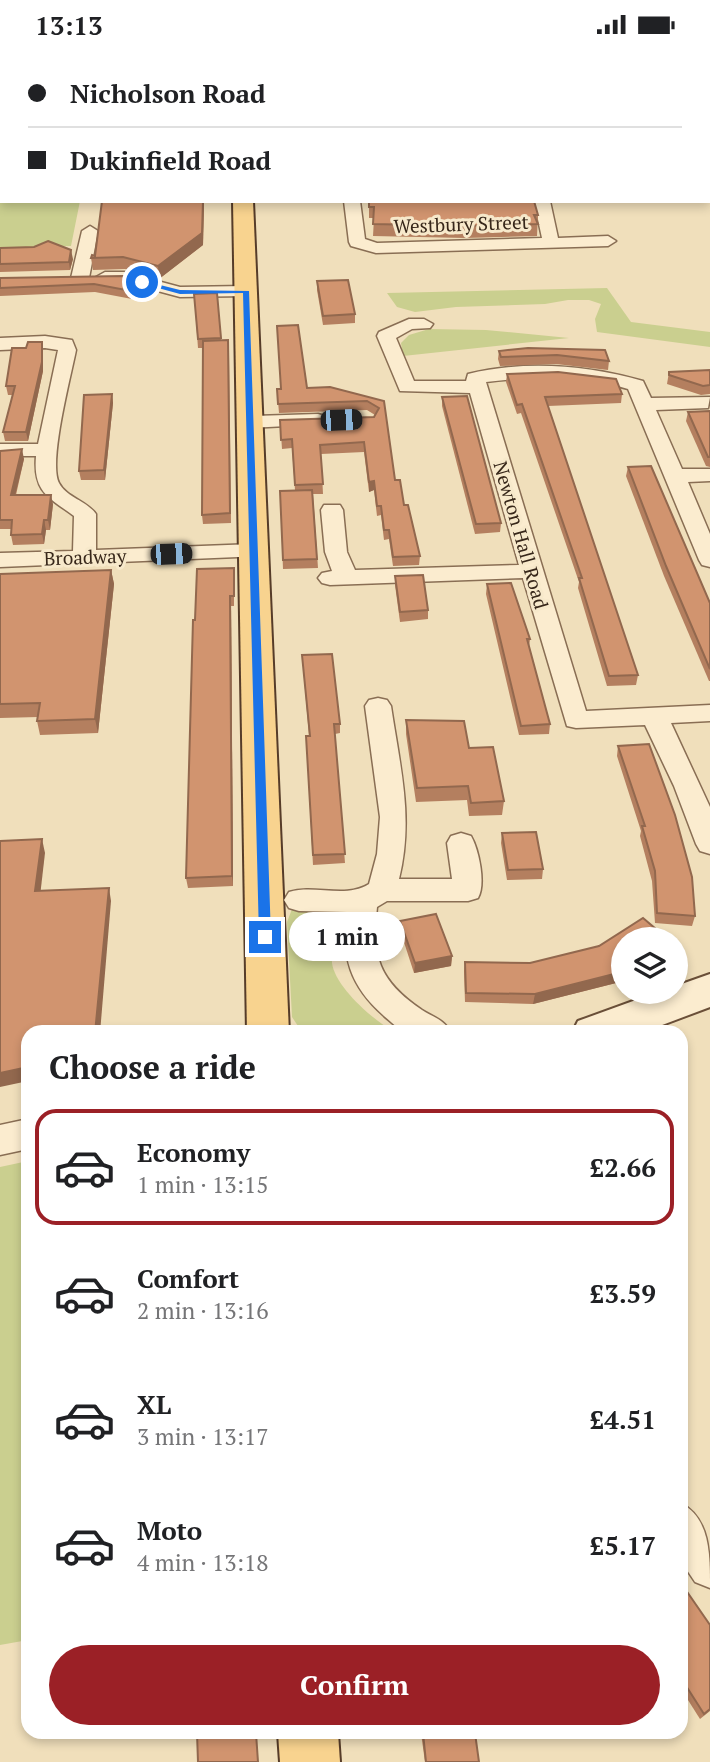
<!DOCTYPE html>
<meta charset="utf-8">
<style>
:root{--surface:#fff;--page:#f6f6f6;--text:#202124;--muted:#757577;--line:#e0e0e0;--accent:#9b2026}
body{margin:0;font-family:"PT Serif",serif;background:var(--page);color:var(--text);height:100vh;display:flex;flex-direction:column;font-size:26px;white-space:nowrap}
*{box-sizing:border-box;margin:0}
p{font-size:23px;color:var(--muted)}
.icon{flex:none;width:38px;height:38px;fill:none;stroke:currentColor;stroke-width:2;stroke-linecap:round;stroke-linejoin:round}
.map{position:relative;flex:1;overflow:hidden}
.side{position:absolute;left:21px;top:976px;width:667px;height:714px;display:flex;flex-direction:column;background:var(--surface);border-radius:21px;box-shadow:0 4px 10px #0003}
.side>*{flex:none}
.top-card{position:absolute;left:0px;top:0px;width:710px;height:154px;box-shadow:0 4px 10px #0003;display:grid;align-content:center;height:154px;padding:0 28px;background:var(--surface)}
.buttons{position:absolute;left:611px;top:878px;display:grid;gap:14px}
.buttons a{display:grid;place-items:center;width:77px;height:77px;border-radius:50%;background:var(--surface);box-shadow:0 4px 10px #0003;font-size:35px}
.end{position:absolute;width:32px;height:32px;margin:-16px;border:9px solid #1a73e8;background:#fff;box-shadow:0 0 0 4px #fff}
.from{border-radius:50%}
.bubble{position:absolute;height:49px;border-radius:24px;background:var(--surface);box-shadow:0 4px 10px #0003;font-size:23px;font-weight:800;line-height:49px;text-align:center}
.car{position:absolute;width:21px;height:42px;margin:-21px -10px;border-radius:9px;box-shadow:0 0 5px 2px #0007;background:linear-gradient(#222 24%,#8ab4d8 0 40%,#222 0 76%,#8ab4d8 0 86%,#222 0)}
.top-card b{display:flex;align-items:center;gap:24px;height:66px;font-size:26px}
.top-card b+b{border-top:2px solid var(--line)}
.top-card i{width:18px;height:18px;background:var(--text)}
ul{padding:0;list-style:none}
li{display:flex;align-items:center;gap:21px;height:116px;margin:0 14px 10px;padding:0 14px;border:4px solid transparent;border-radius:21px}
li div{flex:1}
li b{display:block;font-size:26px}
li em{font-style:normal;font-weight:800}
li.current{border-color:var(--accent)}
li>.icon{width:63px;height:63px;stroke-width:1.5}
h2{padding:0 28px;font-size:32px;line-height:84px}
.cta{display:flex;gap:14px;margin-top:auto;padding:14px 28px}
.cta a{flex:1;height:80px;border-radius:42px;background:var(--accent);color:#fff;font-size:28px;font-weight:800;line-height:80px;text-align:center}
.status{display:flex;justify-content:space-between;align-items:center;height:49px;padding:0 35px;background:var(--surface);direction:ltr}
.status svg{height:19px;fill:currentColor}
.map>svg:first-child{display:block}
.green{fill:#cacf8f}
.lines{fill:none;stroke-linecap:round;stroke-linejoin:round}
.street-casing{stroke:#896e54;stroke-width:3}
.secondary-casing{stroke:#6a4f38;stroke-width:4}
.primary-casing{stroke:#563c29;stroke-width:4}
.street{fill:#fbeccf;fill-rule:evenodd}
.secondary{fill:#fbeccf;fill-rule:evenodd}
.primary{fill:#f8d38f;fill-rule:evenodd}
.rail-casing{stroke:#37271a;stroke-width:3.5}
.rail{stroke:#f7e9cb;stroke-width:2.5;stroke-dasharray:8;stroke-linecap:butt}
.wall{fill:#b47f5f}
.shaded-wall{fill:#92684e}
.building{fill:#d1946f;stroke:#92684e;stroke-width:2}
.route{fill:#1a73e8}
.labels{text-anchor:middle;stroke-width:6;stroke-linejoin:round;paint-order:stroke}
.far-street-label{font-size:19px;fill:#37271a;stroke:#f7e9cb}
</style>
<div class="status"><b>13:13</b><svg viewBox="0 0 49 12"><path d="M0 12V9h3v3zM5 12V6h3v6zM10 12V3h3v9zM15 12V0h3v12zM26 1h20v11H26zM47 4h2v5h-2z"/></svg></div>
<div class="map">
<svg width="710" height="1713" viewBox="0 0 710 1713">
<rect width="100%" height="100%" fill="#f0dfbb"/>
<g class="green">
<path d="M0 141 2 152H80L71 197 0 199Z"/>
<path d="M607 239 631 273 710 283V298L597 283 595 270 601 255 589 251H568L545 255 456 258 415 263 397 258 387 244Z"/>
<path d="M429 280 486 281 569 289 403 307 401 294 409 286Z"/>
<path d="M294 855 322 860 334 874C333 887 331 901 332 914 335 938 375 973 395 983H302L292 968 287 873Z"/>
<path d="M28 1112V1591L0 1596V1118Z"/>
</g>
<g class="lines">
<defs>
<g id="street">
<rect x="145" y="0" width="12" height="2"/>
<path d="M192 0H204L205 2H193Z"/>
<path d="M298 0H311L312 2H299Z"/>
<rect x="0" y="132" width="2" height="10"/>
<rect x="709" y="141" width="1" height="10"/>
<path d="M344 152H360L365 190 377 194 542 189 534 152H550L558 189 608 187 616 192 608 197 376 204 351 197 349 193Z"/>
<path d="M90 177 98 182 89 229 80 234 71 229 82 182Z"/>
<path d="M105 223H124L180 238 246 237 255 242 246 247 180 248 124 233 99 232 96 228Z"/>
<path d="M409 270H424L433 275 430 279 412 280 396 289 414 332H466L468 325C525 311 587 316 643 332L651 349 710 348 708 359 656 361 682 420H710V432L688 433 710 485V518L702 516 699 511 628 340C581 326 534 327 486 333L586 662 710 656V672L671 674 710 758V805L700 802 696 795 674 737 645 676 576 679 567 677 523 529 330 536 322 534 318 529 322 524 332 522 325 503 321 461 324 456H340L343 461 347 503 355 521 519 516 470 344 400 342 377 287 379 283Z"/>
<path d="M45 287 72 291 76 301C71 327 48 413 59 434 66 448 87 452 96 465V501L254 495 262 497 265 502 262 507 0 518V504L73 502 74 467C48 448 33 443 36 407H0V395H38L58 301 45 299 0 301V289Z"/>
<path d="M318 365 325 367 328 371 325 375 250 379 243 377 240 373 243 369 250 367Z"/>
<path d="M378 649 387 651 391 657C400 718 414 769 399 830H452L447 794 451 787 461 784 471 787C479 801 486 835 478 849L468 852H387L377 858C372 908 378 931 422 961 433 968 445 971 451 984 438 984 419 987 407 984 399 981 390 972 384 967 350 937 341 908 347 863L299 862 289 859 284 851 289 843C315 835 345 850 369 835L377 805 380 768 365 657 369 651Z"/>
<path d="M28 1070V1100L0 1106V1076Z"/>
<path d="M681 1454C710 1470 710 1504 710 1539L695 1533 681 1512Z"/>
</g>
<path id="secondary" d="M710 925V958L641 984H572L578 972 658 943H676V937Z"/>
<g id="primary">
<path d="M233 0H250L251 2H234Z"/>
<path d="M233 152H253L289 984H247Z"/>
<path d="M278 1684H338L340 1713H280Z"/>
</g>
</defs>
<use href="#street" class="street-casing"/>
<use href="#secondary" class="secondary-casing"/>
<use href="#primary" class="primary-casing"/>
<use href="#street" class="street"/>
<use href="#secondary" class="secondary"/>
<use href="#primary" class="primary"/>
<defs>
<path id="rail" d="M519 0 523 2"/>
</defs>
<use href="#rail" class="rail-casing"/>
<use href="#rail" class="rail"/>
</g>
<g class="wall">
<path d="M102 152H204L203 196 159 230 125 220 93 221 91 209 95 207Z"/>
<path d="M369 152 538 166 537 187 465 189 373 187 374 169H369Z"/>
<path d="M0 199 73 210 70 221 0 223Z"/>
<path d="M123 227 144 241 132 250 95 243 0 247V229Z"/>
<path d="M317 232 355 265V274L323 276 317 241Z"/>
<path d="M217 244 221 292 229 300 231 474 203 475 202 466 203 299H198L194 245Z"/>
<path d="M42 293 43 302V322L28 392H5L3 383 13 346H8L6 337 26 299Z"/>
<path d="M528 299 609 312 608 321 556 315 500 317 498 310 499 302Z"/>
<path d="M710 321V345L701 346 667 335 669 323Z"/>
<path d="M507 325 622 345 621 354 548 357 638 626 636 636 607 637 578 539 579 533 521 364 517 365 506 333Z"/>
<path d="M307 339 384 352 395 431 420 507 419 516 393 517 389 490 384 491 381 466 377 467 374 441 369 443 364 403 321 405 323 445H313L318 519 283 520 280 442 295 441 292 399 282 400 280 371 374 368 375 366 367 361 279 364 277 340Z"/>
<path d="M112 345 113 354 105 431H81L79 422Z"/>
<path d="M442 348 501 474 500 483 475 485 442 357Z"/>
<path d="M710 362V418L706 417 686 372 688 363Z"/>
<path d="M0 402 24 410 16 446 53 455 50 481H46L44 495 13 496 11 486 12 480H0Z"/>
<path d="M628 418 710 554V632H709L664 527 626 427Z"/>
<path d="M234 519V557H231L233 837 188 839 186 829 195 571Z"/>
<path d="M111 521 114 535 98 684 40 686 37 672 38 668 0 669V525Z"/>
<path d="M395 527 428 561V570L400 573 395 536Z"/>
<path d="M487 535 530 590 529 598 550 675 549 685 519 686 486 545Z"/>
<path d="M302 606 340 675V684L335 685 345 814 313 816 306 687H309Z"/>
<path d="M406 671 469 699 504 752 502 766 469 767 467 751 416 753 406 685Z"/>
<path d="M618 697 695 867 692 877 655 874 652 832 640 787 641 782 617 707Z"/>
<path d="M502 784 543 820 542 830 507 831 501 794Z"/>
<path d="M400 872 452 907 451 917 414 924 400 881Z"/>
<path d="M465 913 620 933 533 955 465 953 464 922Z"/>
<path d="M681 1534 710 1576V1662L700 1670 681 1640Z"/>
<path d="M421 1684H475L479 1713H425Z"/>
</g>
<g class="shaded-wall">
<path d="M50 0H61V2H47Z"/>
<path d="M63 0H107L94 2H64Z"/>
<path d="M2 34V45L0 46V35Z"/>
<path d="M203 152H204L203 196 159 230 158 217Z"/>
<path d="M71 201 73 210 70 221 69 213Z"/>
<path d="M143 233 144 241 132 250 131 242Z"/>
<path d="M42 293 43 302V322L28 392 26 383Z"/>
<path d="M112 345 113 354 105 431 104 421Z"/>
<path d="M22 400 24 410 13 455 11 446Z"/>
<path d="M374 432V441L369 443V433Z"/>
<path d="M51 446 53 455 50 481 48 471Z"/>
<path d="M44 471 46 481 44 495 42 485Z"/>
<path d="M111 521 114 535 98 684 95 670Z"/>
<path d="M230 547 231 557 233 837 232 827Z"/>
<path d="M42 790 45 804 39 856 35 842Z"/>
<path d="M109 839 111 852 100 984H95Z"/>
<path d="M452 907 451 917 414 924 415 914Z"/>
<path d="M623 923V931L620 933 533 955 535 945Z"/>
<path d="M28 1018V1032L0 1038V1024Z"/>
</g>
<g class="building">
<path d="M0 0H50L47 2H2V34L0 35Z"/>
<path d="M102 152H203L202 184 158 217 123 208 91 209 92 206 95 207Z"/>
<path d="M369 152H534L538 166H534L538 175 465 177 373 175 374 158H369Z"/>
<path d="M48 192 71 201 69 213 0 215V199L34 198Z"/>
<path d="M123 227 143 233 131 242 94 235 0 239V229Z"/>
<path d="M348 231 355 265 323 267 317 232Z"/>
<path d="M217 244 221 289 198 290 194 245Z"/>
<path d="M298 276 307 339 330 338 384 352 395 431H400L404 456H408L420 507 393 508 389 481H384L381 457H377L374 432 369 433 364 393 320 396 323 435 295 436 292 390 281 391 280 371 374 368 379 359 367 352 278 355 277 340H281L277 277Z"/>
<path d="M228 291 230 464 202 466 203 292Z"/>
<path d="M28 293H42V313L26 383H3L15 337H6L12 299H26Z"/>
<path d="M528 299 605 301 609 312 557 306 501 308 499 302Z"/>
<path d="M710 321V336L703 337 669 326V323Z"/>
<path d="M558 323 616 330 622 345 545 348 638 626 609 627 579 529H582L522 355 517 356 507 325Z"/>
<path d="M112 345 104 421 79 422 84 346Z"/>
<path d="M467 347 501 474 476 475 442 348Z"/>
<path d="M710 362V408H708L688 363Z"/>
<path d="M22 400 11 446H51L48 471H44L42 485 11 486 12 471H0V402Z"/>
<path d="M651 417 710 554V620L666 517 628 418Z"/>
<path d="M312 441 317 510 283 511 280 442Z"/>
<path d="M234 519V547H230L232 827 186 829 193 571H195L197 520Z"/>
<path d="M111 521 95 670 37 672 40 654 0 655V525Z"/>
<path d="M423 526 428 561 400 563 395 527Z"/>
<path d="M511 534 530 590H527L550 675 521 677 487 535Z"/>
<path d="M332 605 340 675H334L345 805 313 806 306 687H310L302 606Z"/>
<path d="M406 671 464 672 469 699 493 698 504 752 471 754 468 737 417 739Z"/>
<path d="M649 695 675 766 692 828 695 867 657 864 655 822 642 777H645L618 697Z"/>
<path d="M536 783 543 820 508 821 502 784Z"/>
<path d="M42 790 35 842 109 839 95 984H28V1018L0 1024V792Z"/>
<path d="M436 865 452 907 415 914 400 872Z"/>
<path d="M643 869 669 891H623L622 923 535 945 466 944 465 913 530 914 599 897Z"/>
<path d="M681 1534 710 1576V1660L704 1665 681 1629Z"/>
<path d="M197 1684H256L258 1713H198Z"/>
<path d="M423 1684H475L479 1713H426Z"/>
</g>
<path class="route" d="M140 231 180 241 249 242 271 888 265 892 259 888 243 244 180 245 140 234Z"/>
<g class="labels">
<g class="far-street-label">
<text transform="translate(461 175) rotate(-2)" y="7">Westbury Street</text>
<text transform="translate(521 486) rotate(74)" y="7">Newton Hall Road</text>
<text transform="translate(85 508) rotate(-2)" y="7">Broadway</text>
</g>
</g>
</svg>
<div class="buttons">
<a><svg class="icon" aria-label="layers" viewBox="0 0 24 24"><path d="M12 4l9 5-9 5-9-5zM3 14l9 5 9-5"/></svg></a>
</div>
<i class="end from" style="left:142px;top:233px"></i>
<i class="end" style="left:265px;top:888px"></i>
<div class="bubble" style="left:289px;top:863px;width:116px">1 min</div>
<i class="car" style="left:341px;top:371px;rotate:88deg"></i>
<i class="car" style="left:171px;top:505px;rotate:88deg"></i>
<div class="top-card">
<b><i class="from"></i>Nicholson Road</b>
<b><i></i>Dukinfield Road</b>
</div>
<section class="side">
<h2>Choose a ride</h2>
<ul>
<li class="current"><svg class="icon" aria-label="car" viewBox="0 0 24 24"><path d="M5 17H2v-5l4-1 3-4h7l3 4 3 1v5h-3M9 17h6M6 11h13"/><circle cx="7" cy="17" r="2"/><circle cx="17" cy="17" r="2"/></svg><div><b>Economy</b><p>1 min · 13:15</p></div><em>£2.66</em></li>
<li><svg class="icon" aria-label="car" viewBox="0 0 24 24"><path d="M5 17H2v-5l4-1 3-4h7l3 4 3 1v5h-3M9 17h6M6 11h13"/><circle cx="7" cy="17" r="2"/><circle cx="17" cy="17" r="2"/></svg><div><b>Comfort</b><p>2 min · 13:16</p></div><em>£3.59</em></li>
<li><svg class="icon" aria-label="car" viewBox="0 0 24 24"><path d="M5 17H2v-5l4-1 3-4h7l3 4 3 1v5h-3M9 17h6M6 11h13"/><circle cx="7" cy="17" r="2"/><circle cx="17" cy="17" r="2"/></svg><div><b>XL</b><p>3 min · 13:17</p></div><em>£4.51</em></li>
<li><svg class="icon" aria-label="car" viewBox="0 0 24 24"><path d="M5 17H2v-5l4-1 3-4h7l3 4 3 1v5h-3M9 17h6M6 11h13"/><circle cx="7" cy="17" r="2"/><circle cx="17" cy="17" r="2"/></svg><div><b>Moto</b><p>4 min · 13:18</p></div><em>£5.17</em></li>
</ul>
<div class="cta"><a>Confirm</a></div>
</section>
</div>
